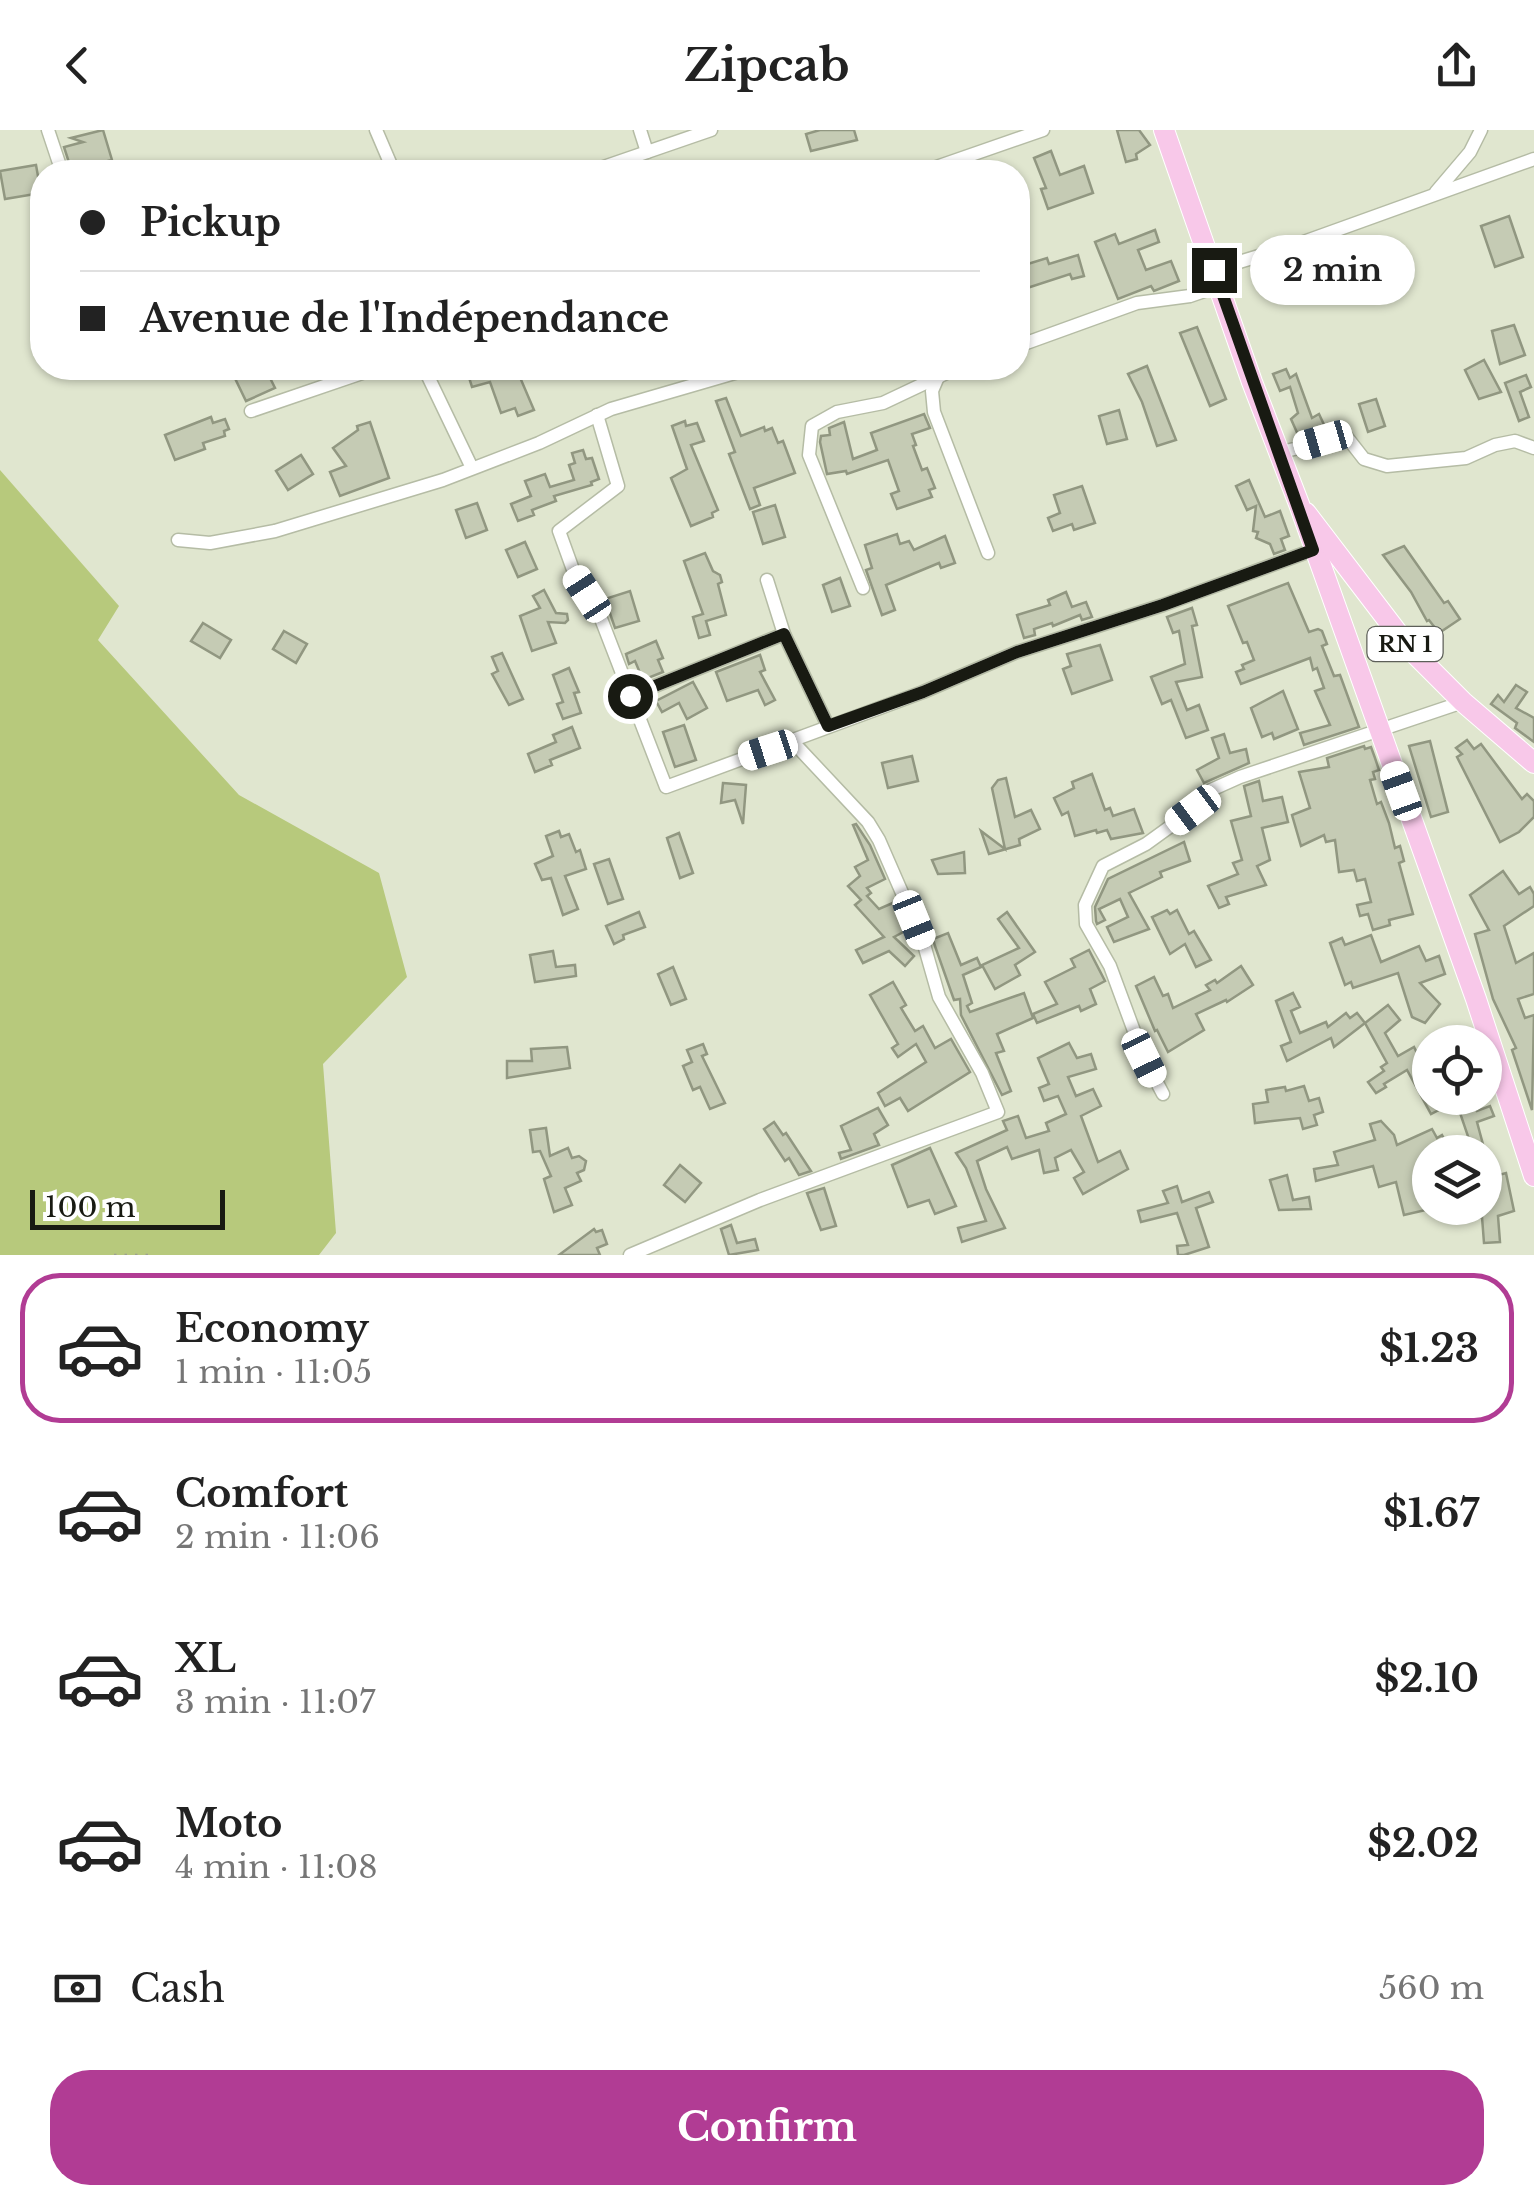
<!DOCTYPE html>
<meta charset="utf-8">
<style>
:root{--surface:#fff;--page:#f2f2f2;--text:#222;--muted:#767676;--line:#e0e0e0;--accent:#b13c94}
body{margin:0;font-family:"Libre Baskerville",serif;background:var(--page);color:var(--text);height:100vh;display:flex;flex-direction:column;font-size:38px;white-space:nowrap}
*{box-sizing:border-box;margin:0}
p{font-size:32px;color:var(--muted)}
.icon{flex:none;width:55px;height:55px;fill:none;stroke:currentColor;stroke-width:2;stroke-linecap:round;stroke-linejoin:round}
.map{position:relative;height:1125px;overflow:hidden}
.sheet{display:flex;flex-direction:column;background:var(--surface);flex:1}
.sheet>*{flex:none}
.guide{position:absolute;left:30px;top:30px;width:1000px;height:220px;border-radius:40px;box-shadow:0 2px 8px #0004;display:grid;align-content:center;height:220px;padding:0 50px;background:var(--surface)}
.controls{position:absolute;left:1412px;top:895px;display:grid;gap:20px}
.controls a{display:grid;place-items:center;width:90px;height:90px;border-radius:50%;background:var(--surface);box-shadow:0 2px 8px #0004;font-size:50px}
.scale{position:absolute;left:30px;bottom:25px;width:195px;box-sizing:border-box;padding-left:10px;border:5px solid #181a12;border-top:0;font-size:28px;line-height:35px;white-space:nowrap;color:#181a12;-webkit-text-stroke:8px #fff;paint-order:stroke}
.end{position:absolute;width:45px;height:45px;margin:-22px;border:12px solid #181a12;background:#fff;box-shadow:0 0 0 5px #fff}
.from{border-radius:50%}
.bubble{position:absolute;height:70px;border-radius:35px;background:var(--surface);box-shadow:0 2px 8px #0004;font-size:32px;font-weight:800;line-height:70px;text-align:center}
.car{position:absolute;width:30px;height:60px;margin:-30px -15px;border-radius:12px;box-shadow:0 0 8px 2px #0007;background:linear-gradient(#fff 24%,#345 0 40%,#fff 0 76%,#345 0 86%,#fff 0)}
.guide b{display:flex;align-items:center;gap:35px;height:95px;font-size:38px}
.guide b+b{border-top:2px solid var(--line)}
.guide i{width:25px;height:25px;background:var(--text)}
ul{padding:18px 0 0;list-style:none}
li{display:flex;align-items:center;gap:30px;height:150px;margin:0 20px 15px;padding:0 30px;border:5px solid transparent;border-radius:40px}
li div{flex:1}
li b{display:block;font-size:38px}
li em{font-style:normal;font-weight:800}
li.active{border-color:var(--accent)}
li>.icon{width:90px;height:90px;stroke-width:1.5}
.pay{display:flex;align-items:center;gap:25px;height:110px;padding:0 50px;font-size:38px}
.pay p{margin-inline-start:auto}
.cta{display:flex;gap:20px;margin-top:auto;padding:20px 50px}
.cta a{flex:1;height:115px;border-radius:40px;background:var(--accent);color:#fff;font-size:40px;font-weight:800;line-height:115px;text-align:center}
header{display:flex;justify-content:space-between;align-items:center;height:130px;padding:0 50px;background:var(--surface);font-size:45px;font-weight:800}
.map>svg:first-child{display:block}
.green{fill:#b7c97c}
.building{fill:#c5cbb4;stroke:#919781;stroke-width:2.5}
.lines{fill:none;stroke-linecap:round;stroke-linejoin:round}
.street-casing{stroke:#b5bca5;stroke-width:15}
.primary-casing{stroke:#fff;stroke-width:22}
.path{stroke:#9da18f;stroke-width:2.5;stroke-dasharray:2.5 8;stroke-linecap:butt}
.street{stroke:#fff;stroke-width:12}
.primary{stroke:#f8c8e9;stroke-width:20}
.route{stroke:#181a12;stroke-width:12}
.labels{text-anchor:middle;stroke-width:9;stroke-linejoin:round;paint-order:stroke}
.shield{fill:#fff;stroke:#5d5f59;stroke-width:2.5}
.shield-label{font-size:22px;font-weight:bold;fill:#181a12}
</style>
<header><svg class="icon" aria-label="back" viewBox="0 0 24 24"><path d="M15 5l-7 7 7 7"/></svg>Zipcab<svg class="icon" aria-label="share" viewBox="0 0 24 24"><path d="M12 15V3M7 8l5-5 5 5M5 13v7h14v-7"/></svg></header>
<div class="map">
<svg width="1534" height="1125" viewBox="0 0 1534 1125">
<rect width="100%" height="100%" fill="#e0e6cf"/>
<path class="green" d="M0 340 119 476 98 510 239 665 379 743 407 847 323 934 336 1103 319 1125H0Z"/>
<g class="building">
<path d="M103 0 112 30 96 34 98 42H72L64 17 83 12 71 8Z"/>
<path d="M820 0H854L857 10 811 21 806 4Z"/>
<path d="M1117 0H1139L1150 15 1136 24 1137 29 1126 32Z"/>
<path d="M1051 21 1060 45 1084 36 1093 63 1048 79 1041 59 1046 58 1034 28Z"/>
<path d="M36 35 41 63 5 69 0 41Z"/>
<path d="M1509 86 1523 127 1495 137 1481 96Z"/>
<path d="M1155 100 1159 112 1138 120 1146 140 1171 131 1179 151 1154 161 1151 156 1118 169 1095 112 1115 104 1119 114Z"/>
<path d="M1078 125 1084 146 1072 149 1070 144 1018 161V137L1047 128 1049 134Z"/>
<path d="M1514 195 1525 225 1500 234 1492 201Z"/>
<path d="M1197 197 1226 269 1210 276 1180 203Z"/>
<path d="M1484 230 1501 262 1479 269 1465 240Z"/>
<path d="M1147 236 1176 310 1157 316 1142 272 1128 244Z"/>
<path d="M230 238H265L275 258 246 271Z"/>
<path d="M466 238H516L534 280 518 286 515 278 501 283 490 252 472 257Z"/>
<path d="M1286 239 1290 248 1296 244 1312 288 1319 284 1326 299 1299 307 1291 289 1298 283 1290 257 1280 261 1273 244Z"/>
<path d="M1526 245 1531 257 1520 262 1529 287 1519 291 1505 253Z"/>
<path d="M726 268 741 306 764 297 765 301 772 298 778 313 783 311 795 343 754 358 760 375 750 379 729 324 735 322 716 271Z"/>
<path d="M1376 269 1385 296 1368 302 1359 274Z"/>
<path d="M1119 280 1127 309 1107 314 1099 286Z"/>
<path d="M924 284 930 298 912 304 916 315 913 316 922 340 927 338 935 358 929 360 932 367 897 379 891 364 899 361 888 330 847 344 846 341 827 344 820 312 821 306 830 305 829 298 844 292 853 329 877 320 871 303Z"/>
<path d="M211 287 213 293 225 289 229 299 224 301 225 306 203 313 205 319 175 330 165 305Z"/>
<path d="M685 291 686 296 697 293 704 311 691 315 718 380 712 383 713 387 691 396 671 348 687 339 672 296Z"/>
<path d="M370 292 389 348 340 366 330 342 346 336 333 318 358 300 357 296Z"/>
<path d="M583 320 586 329 592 328 599 349 591 352 592 355 554 366 556 371 532 380 534 385 518 391 511 374 531 366 525 351 545 344 550 357 574 350 569 335 575 333 572 323Z"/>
<path d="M301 325 313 344 288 360 276 341Z"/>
<path d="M1249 350 1265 387 1280 381 1289 406 1281 409 1285 420 1274 424 1270 414 1256 408 1258 402 1253 401 1256 376 1247 380 1236 356Z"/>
<path d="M1082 356 1095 393 1074 400 1072 394 1053 401 1048 388 1060 383 1054 365Z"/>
<path d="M477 373 487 400 466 408 456 380Z"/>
<path d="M775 375 785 407 763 414 753 382Z"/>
<path d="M897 404 900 414 909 411 914 420 945 406 955 433 941 438 939 433 886 455 895 480 882 485 866 440 872 438 865 415Z"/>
<path d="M525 412 537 439 518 447 506 420Z"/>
<path d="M1404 416 1444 473 1448 471 1460 489 1439 503 1429 490 1427 491 1411 462 1383 425Z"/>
<path d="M705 423 713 441 720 445 722 452 718 454 726 485 706 491 710 505 699 508 693 487 703 484 684 431Z"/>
<path d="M840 448 850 476 832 482 823 455Z"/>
<path d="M1288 453 1309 502 1318 499 1322 501 1327 514 1322 516 1334 546 1340 545 1359 597 1304 615 1300 603 1330 595 1315 561 1324 558 1317 538 1313 540 1310 528 1241 554 1236 542 1244 539 1242 535 1254 530 1247 512 1243 513 1228 476Z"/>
<path d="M544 460 556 483 567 484 568 490 565 493 548 492 556 513 532 521 520 486 540 478 533 466Z"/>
<path d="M630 461 639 491 615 498 605 469Z"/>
<path d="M1066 462 1072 477 1086 472 1092 487 1082 490 1080 485 1053 496 1052 493 1034 499 1035 505 1024 508 1017 485 1050 475 1048 470Z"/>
<path d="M1192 478 1197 495 1192 496 1202 547 1176 552 1187 580 1199 575 1208 600 1186 608 1171 570 1162 574 1151 547 1185 534 1179 501 1173 503 1167 487Z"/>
<path d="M203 493 231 510 220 528 191 511Z"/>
<path d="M284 501 307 514 296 533 273 519Z"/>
<path d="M656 511 663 528 658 530 663 542 643 550 635 531 629 534 626 524Z"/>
<path d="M1100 515 1112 550 1072 564 1063 539 1071 536 1067 524Z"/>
<path d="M502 523 523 569 509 575 492 544 498 541 492 527Z"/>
<path d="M760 525 765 540 760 542 775 570 765 575 758 560 727 571 716 542Z"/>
<path d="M569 538 579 562 574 563 581 583 563 589 557 574 563 572 553 545Z"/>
<path d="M693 552 707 578 687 589 679 573 662 582 656 571Z"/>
<path d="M1516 555 1527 562 1516 578 1534 588V612L1515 598 1517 593 1491 574 1498 565 1504 572Z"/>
<path d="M1283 561 1298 599 1274 609 1272 603 1262 607 1251 578Z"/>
<path d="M684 595 696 630 675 637 663 602Z"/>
<path d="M572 597 580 618 550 630 552 635 535 642 528 624 556 612 553 605Z"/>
<path d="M1224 604 1230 623 1246 619 1249 633 1204 653 1197 640 1219 628 1212 608Z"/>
<path d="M1467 610 1474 619 1481 614 1522 669 1527 664 1534 671V687L1519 702 1500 712 1457 627 1462 624 1456 618Z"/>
<path d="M1430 611 1448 682 1431 687 1409 616Z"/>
<path d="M1364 616 1365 619 1371 617 1375 628 1379 640 1373 642 1375 649 1370 650 1377 674 1381 672 1389 693 1395 718 1400 716 1404 731 1399 733 1413 784 1389 790 1390 795 1373 800 1368 784 1360 786 1357 775 1371 772 1365 749 1357 751 1354 740 1339 742 1335 710 1326 712 1324 705 1301 716 1292 685 1310 678 1299 642 1329 637 1327 628Z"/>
<path d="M912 626 918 651 888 658 882 633Z"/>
<path d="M1092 644 1105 680 1110 678 1113 686 1134 679 1143 703 1111 709 1107 700 1097 703 1096 700 1075 706 1068 682 1062 685 1054 668 1074 658 1072 652Z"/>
<path d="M1006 648 1015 687 1031 680 1040 699 1019 709 1020 715 989 724 981 701 1005 719 992 658 998 650Z"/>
<path d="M1259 651 1263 671 1282 667 1288 692 1262 698 1270 730 1257 736 1266 755 1226 767 1229 774 1219 778 1208 756 1238 744 1233 733 1242 730 1231 691 1251 686 1244 656Z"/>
<path d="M723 653 746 655 743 694 735 670 721 673Z"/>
<path d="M856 694 870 715 885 749 867 758 871 763 867 766 879 779 895 772 907 800 894 807 914 826 905 836 889 821 863 833 856 820 884 807 855 775 861 770 848 756 860 746 855 737 868 730 853 695Z"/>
<path d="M559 701 561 707 569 704 576 722 580 720 586 739 565 746 578 779 563 785 551 748 542 750 535 734 553 726 546 706Z"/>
<path d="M679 703 693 743 680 748 667 708Z"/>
<path d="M1184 712 1190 731 1160 742 1162 747 1129 763 1149 799 1114 812 1107 797 1128 787 1120 769 1099 779 1105 790 1097 794 1096 791 1095 777 1108 749Z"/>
<path d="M964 722 965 743 938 744 932 730Z"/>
<path d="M609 729 623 769 608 774 594 734Z"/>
<path d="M1503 741 1519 764 1530 757 1534 764V776L1504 796 1516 833 1534 823V864L1518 869 1525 888 1534 885 1532 980 1512 920 1516 918 1493 869 1475 804 1489 800 1470 765Z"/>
<path d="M1167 780 1170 784 1177 780 1189 804 1194 801 1211 830 1196 837 1185 814 1170 824 1152 787Z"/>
<path d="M639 782 645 797 623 805 624 809 614 814 606 796Z"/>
<path d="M1007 782 1035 822 1015 835 1020 845 995 859 982 835 1019 818 998 789Z"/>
<path d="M948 803 961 835 977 828 981 837 963 845 972 873 967 876 970 882 1024 863 1033 888 997 904 1004 921 996 923 1011 961 1002 965 961 885 960 869 954 870 935 816 933 809Z"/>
<path d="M1371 805 1381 832 1419 816 1426 831 1439 826 1445 844 1420 853 1440 874 1425 893 1412 887 1398 843 1353 858 1351 852 1345 855 1330 813 1342 808 1345 815Z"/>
<path d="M1089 820 1105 851 1090 859 1096 874 1081 881 1079 876 1037 893 1033 884 1057 874 1045 852 1075 837 1071 829Z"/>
<path d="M553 821 556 837 575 835 576 846 535 852 530 825Z"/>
<path d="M1241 836 1253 855 1227 872 1226 870 1196 884 1204 900 1168 922 1157 900 1155 901 1136 856 1154 847 1163 866 1168 864 1173 878 1210 860 1206 855 1215 850 1217 853Z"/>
<path d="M673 837 686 869 671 875 658 844Z"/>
<path d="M893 852 906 875 901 878 915 901 923 896 935 918 951 909 970 942 908 981 900 968 885 976 878 963 926 932 916 914 898 927 892 918 898 914 870 865Z"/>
<path d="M1293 863 1300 877 1291 881 1300 903 1326 892 1328 897 1346 883 1350 888 1357 883 1365 893 1334 917 1331 908 1287 931 1281 916 1291 912 1276 871Z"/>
<path d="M1388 875 1400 890 1385 903 1398 926 1414 917 1430 949V968H1471L1477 981 1490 976 1494 986 1477 992 1484 1018 1473 1021 1456 971 1431 984 1407 940 1384 954 1386 957 1376 963 1368 952 1384 941 1381 937 1387 933 1365 893Z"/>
<path d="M1069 913 1077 928 1091 924 1096 939 1068 947 1076 966 1093 959 1101 976 1081 986 1098 1032 1120 1021 1128 1039 1083 1064 1074 1048 1084 1042 1071 1020 1055 1028 1058 1040 1044 1043 1039 1020 1012 1029 1007 1017 977 1031 986 1059 1005 1098 962 1112 958 1098 986 1091 966 1038 956 1023 1007 1000 1003 991 1018 986 1026 1008 1049 1001 1046 993 1066 984 1058 966 1044 971 1039 958 1049 954 1038 928Z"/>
<path d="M703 914 707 924 702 926 725 973 710 979 700 957 693 960 683 936 692 932 687 920Z"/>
<path d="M567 917 570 938 507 948V931H532L531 919Z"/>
<path d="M1304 956 1309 971 1319 968 1323 982 1314 985 1317 995 1303 999 1300 988 1255 993 1253 974 1268 972 1266 960 1285 957 1286 961Z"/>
<path d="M878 978 888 995 874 1004 879 1015 841 1029 839 1023 851 1020 841 996Z"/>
<path d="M1381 991 1394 1005 1397 1015 1432 999 1437 1008 1442 1005 1451 1022H1425L1430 1038V1079L1404 1085 1396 1052 1379 1057 1373 1036 1316 1051 1314 1039 1338 1035 1334 1022 1375 1010 1370 994Z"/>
<path d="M774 992 783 1005 786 1003 811 1041 799 1045 789 1028 785 1031 764 999Z"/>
<path d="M546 998 550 1026 568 1018 572 1028 579 1026 586 1031 584 1040 577 1043 581 1051 565 1058 572 1075 554 1082 544 1049 551 1046 540 1021 533 1022 530 1000Z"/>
<path d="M930 1018 956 1076 935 1084 929 1070 908 1077 892 1035Z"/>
<path d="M1488 1022 1495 1046 1506 1043 1514 1081 1498 1086 1500 1112 1484 1113 1482 1087 1473 1088 1471 1078H1485Z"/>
<path d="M680 1035 701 1053 685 1072 664 1055Z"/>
<path d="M1287 1045 1293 1070 1309 1067 1311 1079 1279 1080 1270 1050Z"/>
<path d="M1177 1056 1182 1072 1209 1062 1213 1072 1196 1078 1209 1117 1184 1125H1178L1177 1116 1188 1115 1177 1083 1141 1092 1138 1081 1168 1073 1163 1061Z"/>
<path d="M824 1058 836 1096 821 1100 807 1063Z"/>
<path d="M731 1095 737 1113 755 1109 758 1120 729 1125 721 1099Z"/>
<path d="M594 1099 596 1102 602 1100 607 1114 597 1118 600 1125H559Z"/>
</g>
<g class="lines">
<defs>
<g id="street">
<path d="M48 0 62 42"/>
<path d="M376 0 394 42"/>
<path d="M640 0 647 22"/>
<path d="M589 42 711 0"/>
<path d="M922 42 1043 0"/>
<path d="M1436 62 1470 22 1481 0"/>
<path d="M1213 140 1298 114 1534 29"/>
<path d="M1018 216 1137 173 1190 166 1219 156"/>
<path d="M424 238 472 338"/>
<path d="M928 238 938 247 932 261 934 282 988 423"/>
<path d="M251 281 377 238"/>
<path d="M597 285 618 356 559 401 576 448 598 481 666 657 923 562 1017 522 1163 475 1313 420"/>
<path d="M1278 323 1346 306 1364 329 1387 336 1466 328 1495 315 1515 311 1534 318"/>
<path d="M178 410 210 413 275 401 443 350 539 313 611 279 752 238"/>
<path d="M767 450 784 504 828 596"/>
<path d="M863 458 809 325 812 296 837 282 883 273 957 238"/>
<path d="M630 566 784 504"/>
<path d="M1163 964 1144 928 1110 836 1086 794 1085 775 1103 736 1146 714 1193 680 1211 660 1240 647 1463 572"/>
<path d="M630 1125 760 1070 998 982 982 943 939 867 923 811 879 710 868 692 793 612"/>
</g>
<g id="primary">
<path d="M1164 0 1252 252 1299 374 1476 869 1534 1046"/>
<path d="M1306 383 1409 518 1463 572 1534 633"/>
</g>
</defs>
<use href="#street" class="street-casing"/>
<use href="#primary" class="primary-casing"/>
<path class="path" d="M114 1125H149"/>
<use href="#street" class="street"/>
<use href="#primary" class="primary"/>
</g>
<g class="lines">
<path class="route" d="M630 566 784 504 828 596 923 562 1017 522 1163 475 1313 420 1214 140"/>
</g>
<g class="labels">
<rect class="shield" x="1367.5" y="497" width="75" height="34" rx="8"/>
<g class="shield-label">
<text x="1405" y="522">RN 1</text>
</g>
</g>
</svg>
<div class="controls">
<a><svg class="icon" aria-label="locate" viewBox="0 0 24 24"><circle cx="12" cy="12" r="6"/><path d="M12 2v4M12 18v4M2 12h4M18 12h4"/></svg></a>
<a><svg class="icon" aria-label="layers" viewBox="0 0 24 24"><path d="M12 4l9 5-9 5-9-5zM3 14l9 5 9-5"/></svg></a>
</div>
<div class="scale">100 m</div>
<i class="end from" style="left:630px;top:566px"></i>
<i class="end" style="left:1214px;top:140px"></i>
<div class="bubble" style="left:1250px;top:105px;width:165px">2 min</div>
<i class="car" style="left:1323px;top:310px;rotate:254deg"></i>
<i class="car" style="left:587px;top:464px;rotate:327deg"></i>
<i class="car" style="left:768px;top:620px;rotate:252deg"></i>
<i class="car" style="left:1401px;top:661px;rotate:340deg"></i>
<i class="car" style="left:1193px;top:680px;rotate:233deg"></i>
<i class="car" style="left:914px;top:790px;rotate:158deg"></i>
<i class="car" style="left:1144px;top:928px;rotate:154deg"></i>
<div class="guide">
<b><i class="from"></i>Pickup</b>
<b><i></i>Avenue de l'Indépendance</b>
</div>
</div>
<section class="sheet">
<ul>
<li class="active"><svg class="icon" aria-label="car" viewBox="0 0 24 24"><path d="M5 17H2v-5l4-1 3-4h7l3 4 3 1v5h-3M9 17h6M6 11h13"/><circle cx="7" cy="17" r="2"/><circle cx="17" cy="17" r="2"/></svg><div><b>Economy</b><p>1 min · 11:05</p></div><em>$1.23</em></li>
<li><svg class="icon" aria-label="car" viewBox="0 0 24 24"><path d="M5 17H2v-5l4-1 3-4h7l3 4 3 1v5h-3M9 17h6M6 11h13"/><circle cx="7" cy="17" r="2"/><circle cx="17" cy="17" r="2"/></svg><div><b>Comfort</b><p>2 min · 11:06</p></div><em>$1.67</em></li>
<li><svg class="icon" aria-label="car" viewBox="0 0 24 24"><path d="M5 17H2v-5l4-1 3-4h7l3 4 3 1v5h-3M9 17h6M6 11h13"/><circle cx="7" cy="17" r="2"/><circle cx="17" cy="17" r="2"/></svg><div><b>XL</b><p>3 min · 11:07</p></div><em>$2.10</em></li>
<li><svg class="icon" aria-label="car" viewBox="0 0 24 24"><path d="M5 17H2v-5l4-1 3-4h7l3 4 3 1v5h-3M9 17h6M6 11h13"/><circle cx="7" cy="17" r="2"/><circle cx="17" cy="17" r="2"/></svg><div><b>Moto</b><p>4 min · 11:08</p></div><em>$2.02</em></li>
</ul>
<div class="pay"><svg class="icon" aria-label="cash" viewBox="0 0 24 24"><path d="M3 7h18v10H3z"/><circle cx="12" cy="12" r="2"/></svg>Cash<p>560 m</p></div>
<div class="cta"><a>Confirm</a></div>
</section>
